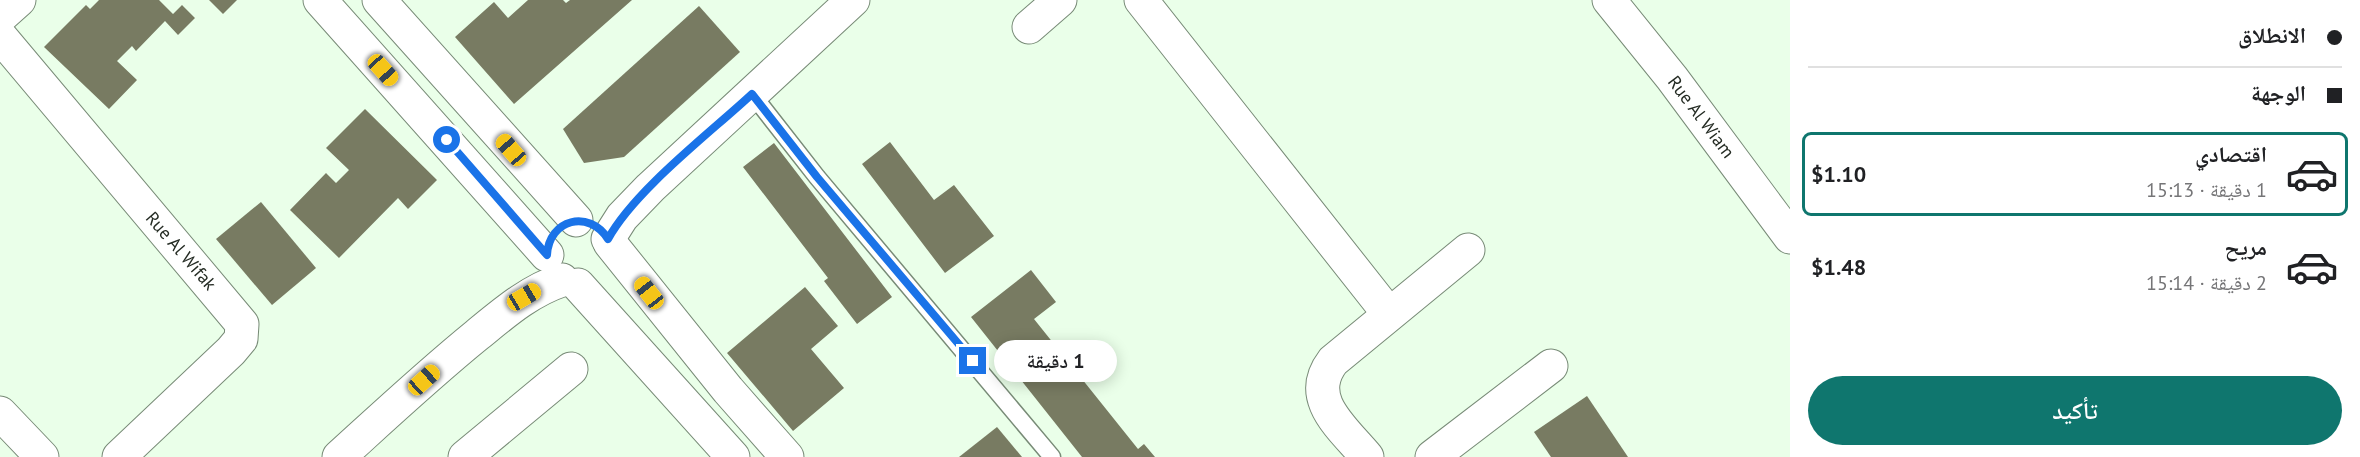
<!DOCTYPE html>
<html lang="ar">
<meta charset="utf-8">
<style>
:root{--surface:#fff;--page:#f6f6f6;--text:#202124;--muted:#757577;--line:#e0e0e0;--accent:#0f766e}
body{margin:0;font-family:"PT Sans","Noto Naskh Arabic",sans-serif;background:var(--page);color:var(--text);direction:rtl;height:100vh;display:flex;flex-direction:column;font-size:22px;white-space:nowrap}
*{box-sizing:border-box;margin:0}
p{font-size:20px;color:var(--muted)}
.icon{flex:none;width:33px;height:33px;fill:none;stroke:currentColor;stroke-width:2;stroke-linecap:round;stroke-linejoin:round}
.map{position:relative;flex:1;overflow:hidden;direction:ltr}
.panel{display:flex;flex-direction:column;background:var(--surface);width:570px}
.panel>*{flex:none}
.guide{display:grid;align-content:center;height:132px;padding:0 18px;background:var(--surface)}
.end{position:absolute;width:27px;height:27px;margin:-14px;border:8px solid #1a73e8;background:#fff;box-shadow:0 0 0 3px #fff}
.from{border-radius:50%}
.bubble{position:absolute;height:42px;border-radius:21px;background:var(--surface);box-shadow:0 3px 15px #0003;font-size:20px;font-weight:600;line-height:42px;text-align:center;direction:rtl}
.car{position:absolute;width:18px;height:36px;margin:-18px -9px;border-radius:8px;box-shadow:0 0 4px 2px #0007;background:linear-gradient(#f5c518 24%,#345 0 40%,#f5c518 0 76%,#345 0 86%,#f5c518 0)}
.guide b{display:flex;align-items:center;gap:21px;height:57px;font-size:22px}
.guide b+b{border-top:2px solid var(--line)}
.guide i{width:15px;height:15px;background:var(--text)}
ul{padding:0;list-style:none}
li{display:flex;align-items:center;gap:18px;height:84px;margin:0 12px 9px;padding:0 6px;border:3px solid transparent;border-radius:9px}
li div{flex:1}
li b{display:block;font-size:22px}
li em{font-style:normal;font-weight:600}
li.on{border-color:var(--accent)}
li>.icon{width:54px;height:54px;stroke-width:1.5}
.primary-button{display:flex;gap:12px;margin-top:auto;padding:12px 18px}
.primary-button a{flex:1;height:69px;border-radius:36px;background:var(--accent);color:#fff;font-size:24px;font-weight:600;line-height:69px;text-align:center}
main{display:flex;flex:1;min-height:0}
.map>svg:first-child{display:block}
.building{fill:#787b62}
.lines{fill:none;stroke-linecap:round;stroke-linejoin:round}
.service-casing{stroke:#788b77;stroke-width:19}
.minor-casing{stroke:#788b77;stroke-width:35}
.tertiary-casing{stroke:#788b77;stroke-width:35}
.service{stroke:#fff;stroke-width:16}
.minor{stroke:#fff;stroke-width:33}
.tertiary{stroke:#fff;stroke-width:33}
.route{stroke:#1a73e8;stroke-width:8}
.labels{text-anchor:middle;stroke-width:5;stroke-linejoin:round;paint-order:stroke}
.street-label{font-size:18px;fill:#252c24;stroke:#fff}
</style>
<main>
<section class="panel">
<div class="guide">
<b><i class="from"></i>الانطلاق</b>
<b><i></i>الوجهة</b>
</div>
<ul>
<li class="on"><svg class="icon" aria-label="car" viewBox="0 0 24 24"><path d="M5 17H2v-5l4-1 3-4h7l3 4 3 1v5h-3M9 17h6M6 11h13"/><circle cx="7" cy="17" r="2"/><circle cx="17" cy="17" r="2"/></svg><div><b>اقتصادي</b><p>1 دقيقة · 15:13</p></div><em>$1.10</em></li>
<li><svg class="icon" aria-label="car" viewBox="0 0 24 24"><path d="M5 17H2v-5l4-1 3-4h7l3 4 3 1v5h-3M9 17h6M6 11h13"/><circle cx="7" cy="17" r="2"/><circle cx="17" cy="17" r="2"/></svg><div><b>مريح</b><p>2 دقيقة · 15:14</p></div><em>$1.48</em></li>
</ul>
<div class="primary-button"><a>تأكيد</a></div>
</section>
<div class="map">
<svg width="1790" height="457" viewBox="0 0 1790 457">
<rect width="100%" height="100%" fill="#eaffe9"/>
<g class="building">
<path d="M99 0H159L173 14 182 5 195 18 178 35 165 21 136 51 132 46 117 61 137 80 109 109 44 47 86 5 90 9Z"/>
<path d="M209 0H237L223 14Z"/>
<path d="M528 0H563L566 3 570 0H632L514 104 455 37 494 2 508 18Z"/>
<path d="M699 6 740 52 624 157 584 163 563 129Z"/>
<path d="M365 109 437 180 408 209 398 198 339 258 290 210 326 173 336 183 349 170 326 148Z"/>
<path d="M890 142 934 200 954 185 994 236 945 273 862 164Z"/>
<path d="M774 143 892 297 857 324 824 281 828 278 743 167Z"/>
<path d="M261 202 316 268 272 305 216 239Z"/>
<path d="M1031 270 1056 302 1034 319 1138 449 1144 444 1155 457H1082L971 317Z"/>
<path d="M805 287 838 326 811 349 844 388 793 431 727 353Z"/>
<path d="M1587 396 1628 457H1551L1534 432Z"/>
<path d="M997 427 1022 457H959Z"/>
</g>
<g class="lines">
<defs>
<path id="service" d="M752 94 817 177 1052 457"/>
<g id="minor">
<path d="M1141 0 1389 314"/>
<path d="M1609 0 1672 78 1790 237"/>
<path d="M0 17 19 0"/>
<path d="M1029 27 1060 0"/>
<path d="M0 36 242 324 241 339 231 351 119 457"/>
<path d="M0 413 42 457"/>
<path d="M465 457 571 369"/>
<path d="M1367 457C1343 428 1304 399 1333 361L1468 250"/>
<path d="M1432 457 1551 366"/>
</g>
<g id="tertiary">
<path d="M320 0 547 255"/>
<path d="M379 0 576 220"/>
<path d="M608 239 622 217 650 188 853 0"/>
<path d="M610 243 728 390 787 457"/>
<path d="M578 285 733 457"/>
<path d="M339 457C384 416 429 374 477 335 504 313 529 291 562 280"/>
</g>
</defs>
<use href="#service" class="service-casing"/>
<use href="#minor" class="minor-casing"/>
<use href="#tertiary" class="tertiary-casing"/>
<use href="#service" class="service"/>
<use href="#minor" class="minor"/>
<use href="#tertiary" class="tertiary"/>
</g>
<g class="lines">
<path class="route" d="M447 140 547 255C549 219 589 209 608 239 635 190 710 133 752 94L817 177 973 361"/>
</g>
<g class="labels">
<g class="street-label">
<text transform="translate(1701 117) rotate(53)" y="6">Rue Al Wiam</text>
<text transform="translate(181 251) rotate(49)" y="6">Rue Al Wifak</text>
</g>
</g>
</svg>
<i class="end from" style="left:447px;top:140px"></i>
<i class="end" style="left:973px;top:361px"></i>
<div class="bubble" style="left:994px;top:340px;width:123px">1 دقيقة</div>
<i class="car" style="left:383px;top:70px;rotate:138deg"></i>
<i class="car" style="left:511px;top:150px;rotate:319deg"></i>
<i class="car" style="left:649px;top:293px;rotate:322deg"></i>
<i class="car" style="left:524px;top:297px;rotate:60deg"></i>
<i class="car" style="left:424px;top:380px;rotate:48deg"></i>
</div>
</main>
